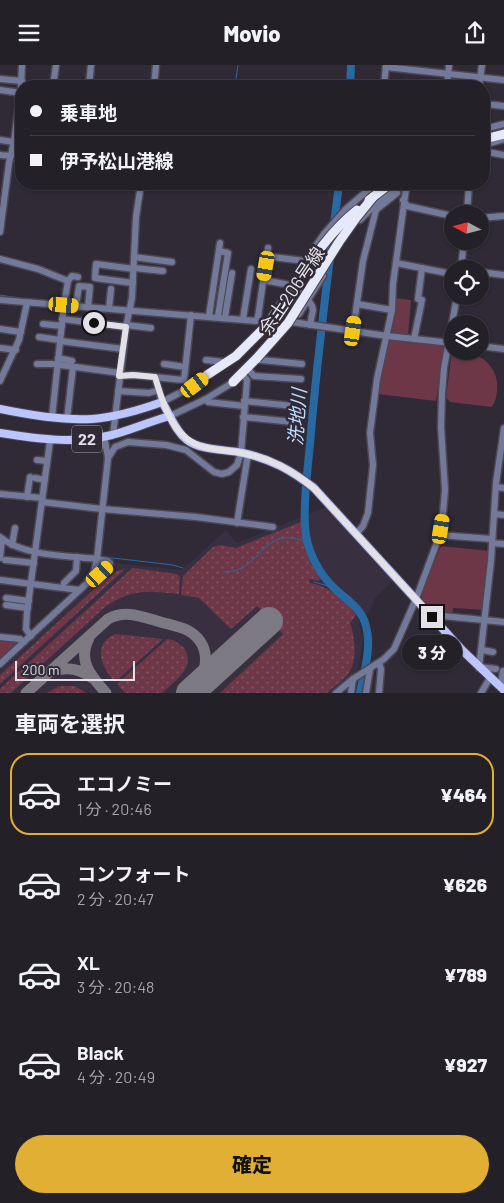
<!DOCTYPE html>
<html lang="ja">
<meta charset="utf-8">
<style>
:root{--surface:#232028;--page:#2f2d34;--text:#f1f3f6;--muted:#a3a3a8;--line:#403e45;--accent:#e1af34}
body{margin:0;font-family:Barlow,"Noto Sans JP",sans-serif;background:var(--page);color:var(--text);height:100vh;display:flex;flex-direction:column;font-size:19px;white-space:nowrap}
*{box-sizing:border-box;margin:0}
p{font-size:16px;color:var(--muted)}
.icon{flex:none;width:28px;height:28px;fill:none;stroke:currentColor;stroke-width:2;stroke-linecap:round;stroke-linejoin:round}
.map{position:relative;height:628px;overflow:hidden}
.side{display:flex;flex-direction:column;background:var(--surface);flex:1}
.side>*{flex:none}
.guide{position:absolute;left:15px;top:15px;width:475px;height:110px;border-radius:20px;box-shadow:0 1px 4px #0004,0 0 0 1px var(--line);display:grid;align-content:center;height:110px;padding:0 15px;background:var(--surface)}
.needle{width:32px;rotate:277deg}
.fabs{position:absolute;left:444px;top:140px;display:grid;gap:10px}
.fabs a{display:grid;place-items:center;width:45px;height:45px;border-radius:50%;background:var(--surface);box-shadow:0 1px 4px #0004,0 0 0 1px var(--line);font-size:25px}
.scale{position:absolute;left:15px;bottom:12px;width:120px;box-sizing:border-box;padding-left:5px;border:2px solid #e3e0e8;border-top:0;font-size:14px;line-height:18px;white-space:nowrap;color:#e3e0e8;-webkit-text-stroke:4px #2f2a35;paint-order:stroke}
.end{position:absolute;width:22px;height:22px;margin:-11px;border:6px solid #e3e0e8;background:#111;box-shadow:0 0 0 2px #111}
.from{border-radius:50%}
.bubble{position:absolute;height:35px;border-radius:18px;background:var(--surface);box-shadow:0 1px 4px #0004,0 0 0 1px var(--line);font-size:16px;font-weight:800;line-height:35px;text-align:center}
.car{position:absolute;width:15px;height:30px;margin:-15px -8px;border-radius:6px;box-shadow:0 0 4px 1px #0007;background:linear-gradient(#f5c518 24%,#345 0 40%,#f5c518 0 76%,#345 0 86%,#f5c518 0)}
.guide b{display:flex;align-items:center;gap:18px;height:48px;font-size:19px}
.guide b+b{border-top:1px solid var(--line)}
.guide i{width:12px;height:12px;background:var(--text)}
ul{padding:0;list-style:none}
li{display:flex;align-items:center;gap:15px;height:82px;margin:0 10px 8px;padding:0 5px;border:2px solid transparent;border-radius:20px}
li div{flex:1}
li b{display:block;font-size:19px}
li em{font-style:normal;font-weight:800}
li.current{border-color:var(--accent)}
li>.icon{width:45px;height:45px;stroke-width:1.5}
h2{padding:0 15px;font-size:22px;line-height:60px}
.action{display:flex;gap:10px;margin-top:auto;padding:10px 15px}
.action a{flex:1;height:58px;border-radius:30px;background:var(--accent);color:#111;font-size:20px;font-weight:800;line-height:58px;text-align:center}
header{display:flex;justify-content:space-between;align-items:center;height:65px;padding:0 15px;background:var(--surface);font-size:22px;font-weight:800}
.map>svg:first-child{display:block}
.built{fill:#383041}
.grass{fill:url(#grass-dots)}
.park{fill:#6d3748}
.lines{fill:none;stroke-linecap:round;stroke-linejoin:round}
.stream{stroke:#2869a2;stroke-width:1}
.river{stroke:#2869a2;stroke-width:8}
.taxiway{stroke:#7d7982;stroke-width:11}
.runway{stroke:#7d7982;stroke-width:28}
.minor-casing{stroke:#4c4752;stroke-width:9}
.major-casing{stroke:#4c4752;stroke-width:10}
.highway-casing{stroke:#4c4752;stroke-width:11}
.minor{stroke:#737999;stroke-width:6}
.major{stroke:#bdc6fc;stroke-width:8}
.highway{stroke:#e5e9f9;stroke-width:9}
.highway-bridge-casing{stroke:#4c4752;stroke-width:11;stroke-linecap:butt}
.highway-bridge{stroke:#e5e9f9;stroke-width:9}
.route{stroke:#e3e0e8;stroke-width:6}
.labels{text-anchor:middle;stroke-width:5;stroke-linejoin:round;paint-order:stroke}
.shield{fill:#2f2a35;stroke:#ada9b2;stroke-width:1}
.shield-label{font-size:16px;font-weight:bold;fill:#e3e0e8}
.street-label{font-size:18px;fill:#e3e0e8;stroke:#2f2a35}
.water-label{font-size:19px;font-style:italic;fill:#bbdbfc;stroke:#2f2a35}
</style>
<header><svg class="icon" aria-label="menu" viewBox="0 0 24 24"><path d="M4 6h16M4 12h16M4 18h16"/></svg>Movio<svg class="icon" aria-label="share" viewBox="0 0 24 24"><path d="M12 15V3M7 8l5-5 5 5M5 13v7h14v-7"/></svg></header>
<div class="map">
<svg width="504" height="628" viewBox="0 0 504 628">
<defs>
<pattern id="grass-dots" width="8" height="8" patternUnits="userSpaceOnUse" patternTransform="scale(1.25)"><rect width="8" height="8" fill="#6d3748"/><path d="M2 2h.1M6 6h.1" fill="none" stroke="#825462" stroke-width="1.8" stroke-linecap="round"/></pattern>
</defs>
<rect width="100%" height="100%" fill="#2f2a35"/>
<path class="built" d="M326 442 394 514 376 532 369 547 358 553 363 574 358 605 332 628H0V603L115 498 182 505 226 465 237 478Z"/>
<g class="grass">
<path d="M301 457C302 476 307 497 320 512L319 516 309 514 310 518C328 521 346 535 356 550L350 558C355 573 358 595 348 609 343 616 333 622 327 628H220L283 569 257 541 231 564 199 533 181 530 183 511 213 482 220 480 236 483Z"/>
<path d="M133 503 177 509 180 512 179 529C147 526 133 523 105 542L11 628H0V624L130 505Z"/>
<path d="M125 504 0 619V610L94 524 117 506Z"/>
<path d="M115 569 163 574 115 617C102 603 91 580 115 569Z"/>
<path d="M167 574C173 574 179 578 184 583 197 602 174 617 162 628H125L117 619Z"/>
<path d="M59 621H75L86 628H47Z"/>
</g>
<g class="park">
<path d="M395 233 411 235 408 271 394 270 390 268Z"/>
<path d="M391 275 444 280 436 336 378 329 389 277Z"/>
<path d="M452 286C458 287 468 286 475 289 491 297 499 310 497 327 496 333 495 337 492 342L450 337 446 332Z"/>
<path d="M441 481 490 486 485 545 453 543 452 551H436L422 536V525Z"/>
<path d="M0 573 20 577 0 595Z"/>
</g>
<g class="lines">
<g class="stream">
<path d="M235 21 238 0"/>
<path d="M0 230 19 233"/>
<path d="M8 305 15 290"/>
<path d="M44 485 82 490"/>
<path d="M104 492 173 500 183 503"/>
<path d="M224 507C263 508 261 456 308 478"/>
<path d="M314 517 335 523"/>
</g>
<g class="river">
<path d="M350 21 351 0"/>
<path d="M339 119C329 201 318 284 311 367 309 397 303 430 305 461 306 484 318 508 335 524 347 535 362 544 366 561 372 582 364 607 360 628"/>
</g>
<g class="taxiway">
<path d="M89 573C77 596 91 611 106 628"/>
<path d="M51 607C66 601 79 603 92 613"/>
<path d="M26 628 108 554C125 545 140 551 157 556 167 559 178 561 187 565 211 578 209 603 196 623"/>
</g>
<path class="runway" d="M190 628 269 556"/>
<defs>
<g id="minor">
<path d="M386 2 504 15"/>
<path d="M0 14 22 16"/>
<path d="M21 20 22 0"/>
<path d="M53 21 56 0"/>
<path d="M89 21 91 0"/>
<path d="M154 21 156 0"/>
<path d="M384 21 386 0"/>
<path d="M447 21 449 0"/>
<path d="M479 21 482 0"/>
<path d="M0 25 21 28"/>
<path d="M484 39 504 41"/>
<path d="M484 64 504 59"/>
<path d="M0 75 14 77"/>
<path d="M484 80 504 74"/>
<path d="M13 84 21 85"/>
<path d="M484 89 487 87 504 90"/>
<path d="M0 90 11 91"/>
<path d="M403 135 407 141 452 151"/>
<path d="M467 149 469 119"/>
<path d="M480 153 504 151"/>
<path d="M360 155 381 134 400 119"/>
<path d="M0 167 9 98 14 77 21 22"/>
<path d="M264 191 305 196"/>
<path d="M134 192 172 197"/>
<path d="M0 194 38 204 68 216 64 240 52 352"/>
<path d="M396 198 452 209"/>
<path d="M134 203 163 206"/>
<path d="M300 204 324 169 346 144 375 119"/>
<path d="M461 204 464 176"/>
<path d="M480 207 504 210"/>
<path d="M263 215 290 220 308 235 312 241 313 245 310 260"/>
<path d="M68 216 72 211 78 212"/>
<path d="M133 218 95 213 96 199 134 204"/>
<path d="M0 235 256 256 258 252 268 183"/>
<path d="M357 239 392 245"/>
<path d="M76 241 79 221 90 222 88 242"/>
<path d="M109 243 111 224"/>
<path d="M299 249 323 211"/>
<path d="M209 251 220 178"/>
<path d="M218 251 228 188 219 186"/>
<path d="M225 252 232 208"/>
<path d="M62 254 126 262"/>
<path d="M243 254 251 204"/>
<path d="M292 257 387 271 451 278"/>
<path d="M43 259 62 261"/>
<path d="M126 260 151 263"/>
<path d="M0 264 21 267"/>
<path d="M353 266 363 196 376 145 397 128"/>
<path d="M39 272 60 275"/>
<path d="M414 274 422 235 418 234 422 203"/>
<path d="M60 276 123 284"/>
<path d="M480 281 504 284"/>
<path d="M0 283 16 285"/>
<path d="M58 293 72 296"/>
<path d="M206 295 223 297"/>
<path d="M261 295 302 299"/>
<path d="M37 299H53L120 308"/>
<path d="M164 299 185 302"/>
<path d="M249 305 254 311 301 314"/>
<path d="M119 311 133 310 184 315 191 250"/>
<path d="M155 312 162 337 195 320 209 309"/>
<path d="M0 316 19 275 27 238"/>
<path d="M118 326 149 328 159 325"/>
<path d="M206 334 208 337 244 341"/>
<path d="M170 351 206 334 235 316"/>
<path d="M243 352 293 357 295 355 296 343 294 341 244 336"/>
<path d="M67 354 73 302"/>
<path d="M113 370 126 262 132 233 136 152 141 119"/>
<path d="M108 393 115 382 128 377 166 380 186 385 214 407 222 409 229 407 237 400 241 388 247 315 243 310"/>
<path d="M37 395 47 396"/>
<path d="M35 413 45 415"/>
<path d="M496 422 504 423"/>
<path d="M0 429 42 433"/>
<path d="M27 432 30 412"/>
<path d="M42 437 102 444 196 452 273 462"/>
<path d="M495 449 504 450"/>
<path d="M237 458 248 389"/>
<path d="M356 469 363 461 368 448 373 400 370 368 377 314 392 245 393 219 406 124"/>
<path d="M439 470 492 474"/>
<path d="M0 472C22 491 68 491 97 494L108 496 110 498 109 501 85 520 0 599"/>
<path d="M492 478 504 479"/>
<path d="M12 480 15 463"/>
<path d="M0 493 2 474"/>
<path d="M5 495 34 498"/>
<path d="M0 515 79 525"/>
<path d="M88 515 94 507 97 494 108 393 105 376 100 373"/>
<path d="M64 518 76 506 77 492"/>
<path d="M6 533 29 536"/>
<path d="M6 540 28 543"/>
<path d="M432 552 443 551 504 557"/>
<path d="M31 571 26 564 27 547 50 376"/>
<path d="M0 572 20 574 24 577"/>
<path d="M482 585 493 587"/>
<path d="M379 598 381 604 379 628"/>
<path d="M480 602 496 604"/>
<path d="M479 603 491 496 496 418 504 363"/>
<path d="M501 618 503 606"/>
<path d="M336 628 353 614 384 594 394 584 416 534 436 480 443 448 445 425 441 362 442 328 444 303 457 231"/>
<path d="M351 628 353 614"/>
<path d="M366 628 370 604"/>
<path d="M481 628 490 613"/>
</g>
<g id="major">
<path d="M0 344C29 350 62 356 92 354 116 352 140 345 162 337 170 349 175 366 187 375 202 386 225 384 243 388 271 394 291 405 314 423L463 586 504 625"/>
<path d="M0 368C37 374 74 379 112 370 131 365 151 356 170 351"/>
</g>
<g id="highway">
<path d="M484 74 504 69"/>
<path d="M207 310 236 291 265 262"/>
<path d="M233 317 257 293"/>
</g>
</defs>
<use href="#minor" class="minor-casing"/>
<use href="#major" class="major-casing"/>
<use href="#highway" class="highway-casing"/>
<use href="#minor" class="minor"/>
<use href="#major" class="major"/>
<use href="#highway" class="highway"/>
<defs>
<g id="highway-bridge">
<path d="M369 135 390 119"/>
<path d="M265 262C295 224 318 176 357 145"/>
<path d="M257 293 288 258 339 177 356 153 373 132"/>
</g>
</defs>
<use href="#highway-bridge" class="highway-bridge-casing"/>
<use href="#highway-bridge" class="highway-bridge"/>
</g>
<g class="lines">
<path class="route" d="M94 258 126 262 119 311 133 310 155 312C161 332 169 360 186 373 201 386 224 384 242 388 270 393 291 405 314 423L432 552"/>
</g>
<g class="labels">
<rect class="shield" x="72" y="360.5" width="30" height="27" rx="4"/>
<g class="shield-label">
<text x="87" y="380">22</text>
</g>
<g class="street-label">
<text transform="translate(292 226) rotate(-56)" y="6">余土206号線</text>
</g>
<g class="water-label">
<text transform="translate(297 352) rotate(-86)" y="7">洗地川</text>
</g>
</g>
</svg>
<div class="fabs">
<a><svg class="needle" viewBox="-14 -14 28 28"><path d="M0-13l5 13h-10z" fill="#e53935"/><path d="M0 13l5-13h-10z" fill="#a3a3a8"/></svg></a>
<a><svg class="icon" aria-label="locate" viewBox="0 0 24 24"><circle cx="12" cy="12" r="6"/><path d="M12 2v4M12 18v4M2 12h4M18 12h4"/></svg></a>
<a><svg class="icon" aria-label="layers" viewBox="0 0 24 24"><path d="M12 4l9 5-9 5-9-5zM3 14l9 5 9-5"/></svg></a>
</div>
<div class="scale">200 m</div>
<i class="end from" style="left:94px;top:258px"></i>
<i class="end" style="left:432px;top:552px"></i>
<div class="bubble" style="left:402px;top:570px;width:60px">3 分</div>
<i class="car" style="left:266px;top:201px;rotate:190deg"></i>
<i class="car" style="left:64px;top:240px;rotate:95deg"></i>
<i class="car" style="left:353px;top:266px;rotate:8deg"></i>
<i class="car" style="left:195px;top:320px;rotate:53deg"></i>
<i class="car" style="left:441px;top:464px;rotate:9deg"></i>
<i class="car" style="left:100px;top:509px;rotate:48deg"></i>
<div class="guide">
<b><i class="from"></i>乗車地</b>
<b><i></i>伊予松山港線</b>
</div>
</div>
<section class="side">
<h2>車両を選択</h2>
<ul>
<li class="current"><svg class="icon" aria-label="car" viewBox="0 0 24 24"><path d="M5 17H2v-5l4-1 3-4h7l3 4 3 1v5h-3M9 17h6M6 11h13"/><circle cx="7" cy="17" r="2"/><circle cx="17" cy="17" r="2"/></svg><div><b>エコノミー</b><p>1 分 · 20:46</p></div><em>¥464</em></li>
<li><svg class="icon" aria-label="car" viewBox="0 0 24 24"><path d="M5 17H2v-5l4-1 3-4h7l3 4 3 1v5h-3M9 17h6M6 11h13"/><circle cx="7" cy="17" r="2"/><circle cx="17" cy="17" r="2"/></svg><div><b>コンフォート</b><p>2 分 · 20:47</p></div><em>¥626</em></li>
<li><svg class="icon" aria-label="car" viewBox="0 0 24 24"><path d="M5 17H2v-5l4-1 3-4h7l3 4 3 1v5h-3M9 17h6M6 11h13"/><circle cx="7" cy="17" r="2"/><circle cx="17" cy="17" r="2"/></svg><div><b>XL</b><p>3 分 · 20:48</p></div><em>¥789</em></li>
<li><svg class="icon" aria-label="car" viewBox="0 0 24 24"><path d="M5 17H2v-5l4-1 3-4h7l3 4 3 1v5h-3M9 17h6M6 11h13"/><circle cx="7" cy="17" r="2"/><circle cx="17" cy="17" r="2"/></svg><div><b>Black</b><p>4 分 · 20:49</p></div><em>¥927</em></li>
</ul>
<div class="action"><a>確定</a></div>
</section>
